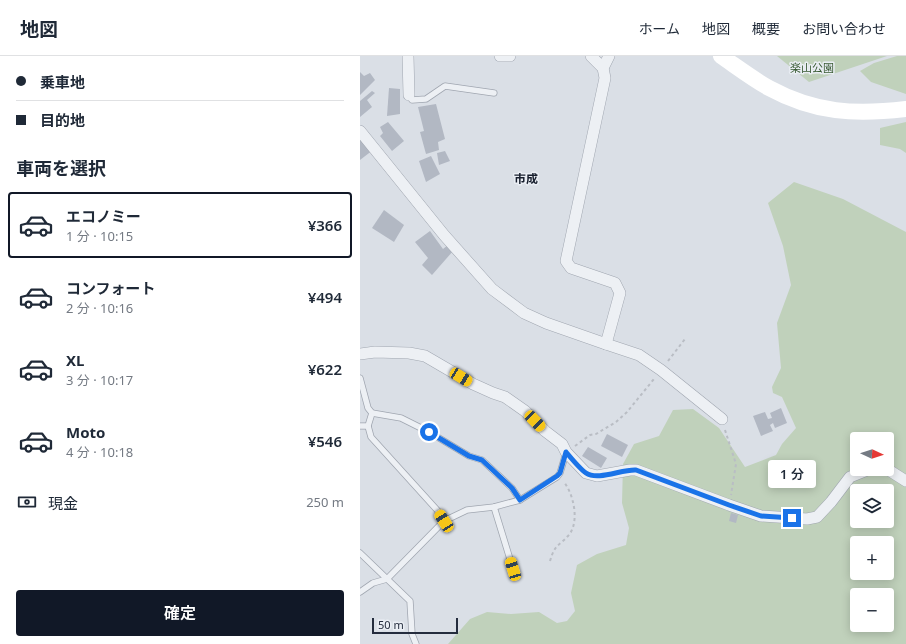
<!DOCTYPE html>
<html lang="ja">
<meta charset="utf-8">
<style>
:root{--surface:#fff;--page:#f6f6f7;--text:#1f2937;--muted:#747a83;--line:#e0e1e3;--accent:#111827}
body{margin:0;font-family:"Noto Sans","Noto Sans JP",sans-serif;background:var(--page);color:var(--text);height:100vh;display:flex;flex-direction:column;font-size:15px;white-space:nowrap}
*{box-sizing:border-box;margin:0}
p{font-size:13px;color:var(--muted)}
.icon{flex:none;width:22px;height:22px;fill:none;stroke:currentColor;stroke-width:2;stroke-linecap:round;stroke-linejoin:round}
.map{position:relative;flex:1;overflow:hidden}
.details{display:flex;flex-direction:column;background:var(--surface);width:360px}
.details>*{flex:none}
.banner{display:grid;align-content:center;height:88px;padding:0 16px;background:var(--surface)}
.needle{width:26px;rotate:93deg}
.buttons{position:absolute;left:490px;top:376px;display:grid;gap:8px}
.buttons a{display:grid;place-items:center;width:44px;height:44px;border-radius:4px;background:var(--surface);box-shadow:0 2px 10px #0003;font-size:20px}
.scale{position:absolute;left:12px;bottom:10px;width:86px;box-sizing:border-box;padding-left:4px;border:2px solid #242c3d;border-top:0;font-size:11px;line-height:14px;white-space:nowrap;color:#242c3d;-webkit-text-stroke:3px #eaeef4;paint-order:stroke}
.end{position:absolute;width:18px;height:18px;margin:-9px;border:5px solid #1a73e8;background:#fff;box-shadow:0 0 0 2px #fff}
.from{border-radius:50%}
.bubble{position:absolute;height:28px;border-radius:4px;background:var(--surface);box-shadow:0 2px 10px #0003;font-size:13px;font-weight:600;line-height:28px;text-align:center}
.car{position:absolute;width:12px;height:24px;margin:-12px -6px;border-radius:5px;box-shadow:0 0 3px 1px #0007;background:linear-gradient(#f5c518 24%,#345 0 40%,#f5c518 0 76%,#345 0 86%,#f5c518 0)}
.banner b{display:flex;align-items:center;gap:14px;height:38px;font-size:15px}
.banner b+b{border-top:1px solid var(--line)}
.banner i{width:10px;height:10px;background:var(--text)}
ul{padding:0;list-style:none}
li{display:flex;align-items:center;gap:12px;height:66px;margin:0 8px 6px;padding:0 8px;border:2px solid transparent;border-radius:4px}
li div{flex:1}
li b{display:block;font-size:15px}
li em{font-style:normal;font-weight:600}
li.active{border-color:var(--accent)}
li>.icon{width:36px;height:36px;stroke-width:1.5}
h2{padding:0 16px;font-size:18px;line-height:48px}
.pay{display:flex;align-items:center;gap:10px;height:44px;padding:0 16px;font-size:15px}
.pay p{margin-inline-start:auto}
.button{display:flex;gap:8px;margin-top:auto;padding:8px 16px}
.button a{flex:1;height:46px;border-radius:4px;background:var(--accent);color:#fff;font-size:16px;font-weight:600;line-height:46px;text-align:center}
header{display:flex;align-items:center;gap:24px;box-sizing:border-box;height:56px;padding:0 20px;background:var(--surface);border-bottom:1px solid var(--line)}
header strong{font-size:19px}
nav{display:flex;gap:22px;margin-inline-start:auto;font-size:14px}
main{display:flex;flex:1;min-height:0}
.map>svg:first-child{display:block}
.green{fill:#c0d1bb;fill-rule:evenodd}
.building{fill:#b2b8c3}
.lines{fill:none;stroke-linecap:round;stroke-linejoin:round}
.lane-casing{stroke:#a0a6b0;stroke-width:7}
.street-casing{stroke:#a0a6b0;stroke-width:12}
.path{stroke:#b9bdc4;stroke-width:2;stroke-dasharray:3 3;stroke-linecap:butt}
.lane{stroke:#edf0f4;stroke-width:5.5}
.street{stroke:#edf0f4;stroke-width:11}
.secondary{stroke:#fff;stroke-width:16}
.route{stroke:#1a73e8;stroke-width:5}
.labels{text-anchor:middle;stroke-width:3;stroke-linejoin:round;paint-order:stroke}
.park-label{font-size:11px;fill:#375931;stroke:#eaeef4}
.neighbourhood-label{font-size:12px;font-weight:bold;fill:#171e2d;stroke:#eaeef4}
</style>
<header>
<strong>地図</strong>
<nav><a>ホーム</a><a>地図</a><a>概要</a><a>お問い合わせ</a></nav>
</header>
<main>
<section class="details">
<div class="banner">
<b><i class="from"></i>乗車地</b>
<b><i></i>目的地</b>
</div>
<h2>車両を選択</h2>
<ul>
<li class="active"><svg class="icon" aria-label="car" viewBox="0 0 24 24"><path d="M5 17H2v-5l4-1 3-4h7l3 4 3 1v5h-3M9 17h6M6 11h13"/><circle cx="7" cy="17" r="2"/><circle cx="17" cy="17" r="2"/></svg><div><b>エコノミー</b><p>1 分 · 10:15</p></div><em>¥366</em></li>
<li><svg class="icon" aria-label="car" viewBox="0 0 24 24"><path d="M5 17H2v-5l4-1 3-4h7l3 4 3 1v5h-3M9 17h6M6 11h13"/><circle cx="7" cy="17" r="2"/><circle cx="17" cy="17" r="2"/></svg><div><b>コンフォート</b><p>2 分 · 10:16</p></div><em>¥494</em></li>
<li><svg class="icon" aria-label="car" viewBox="0 0 24 24"><path d="M5 17H2v-5l4-1 3-4h7l3 4 3 1v5h-3M9 17h6M6 11h13"/><circle cx="7" cy="17" r="2"/><circle cx="17" cy="17" r="2"/></svg><div><b>XL</b><p>3 分 · 10:17</p></div><em>¥622</em></li>
<li><svg class="icon" aria-label="car" viewBox="0 0 24 24"><path d="M5 17H2v-5l4-1 3-4h7l3 4 3 1v5h-3M9 17h6M6 11h13"/><circle cx="7" cy="17" r="2"/><circle cx="17" cy="17" r="2"/></svg><div><b>Moto</b><p>4 分 · 10:18</p></div><em>¥546</em></li>
</ul>
<div class="pay"><svg class="icon" aria-label="cash" viewBox="0 0 24 24"><path d="M3 7h18v10H3z"/><circle cx="12" cy="12" r="2"/></svg>現金<p>250 m</p></div>
<div class="button"><a>確定</a></div>
</section>
<div class="map">
<svg width="546" height="588" viewBox="0 0 546 588">
<rect width="100%" height="100%" fill="#dadfe6"/>
<g class="green">
<path d="M417 0H527L449 26Z"/>
<path d="M537 0H546V38L511 26 500 15 514 7Z"/>
<path d="M546 66V97L540 93 520 89V72Z"/>
<path d="M434 126 483 143 546 176V588H88L110 563 127 556 151 558 179 556 197 567 207 565 215 555 211 537 217 509 237 498 266 489 269 472 262 447 263 408 274 388 299 380 313 354 333 353 359 372 385 411 416 399 422 388 436 372 422 341 413 337 412 331 421 312 417 267 431 229 423 190 408 147ZM497 383H527V413H497ZM497 435H527V465H497ZM497 487H527V517H497ZM497 539H527V569H497Z"/>
</g>
<g class="building">
<path d="M0 16 4 20 10 17 15 24 0 39Z"/>
<path d="M29 32 40 33V58L27 60Z"/>
<path d="M12 35 15 37 7 44 12 51 0 61V45Z"/>
<path d="M76 48 85 83 78 86 79 94 66 98 60 76 64 75 58 51Z"/>
<path d="M28 66 44 85 32 95 20 80 23 77 20 71Z"/>
<path d="M0 82 13 94 0 104Z"/>
<path d="M85 95 90 105 79 109 77 97Z"/>
<path d="M71 100 80 118 66 126 59 105Z"/>
<path d="M24 154 44 169 34 186 12 172Z"/>
<path d="M70 175 83 193 88 189 93 195 72 219 62 209 68 202 55 186Z"/>
<path d="M421 352 427 367 415 372 413 367 410 369 413 375 401 380 393 360 405 356 408 363 412 362 410 357Z"/>
<path d="M247 378 268 389 262 401 241 390Z"/>
<path d="M228 391 247 402 241 412 222 400Z"/>
<path d="M371 457 378 459 376 467 369 465Z"/>
</g>
<g class="lines">
<defs>
<g id="lane">
<path d="M49 39 52 44 66 43 85 30 134 37"/>
<path d="M0 322 8 352 12 357 41 362 69 376 109 400 122 404 152 432 160 444"/>
<path d="M0 370H8L12 357"/>
<path d="M8 370 11 381 78 455 84 465"/>
<path d="M134 451 153 513"/>
<path d="M0 497 50 545 52 578 56 588"/>
<path d="M0 536 13 527 27 523 84 465 107 454 134 451 160 444 197 421 200 417 206 397"/>
</g>
<g id="street">
<path d="M48 0 49 39"/>
<path d="M140 0H150"/>
<path d="M243 12 249 0"/>
<path d="M0 75 84 179 132 233 164 257 186 267 246 288 260 237 255 227 211 212 206 205 245 22 243 12 231 0"/>
<path d="M246 288 279 299 301 314 362 363"/>
<path d="M0 298 15 296 49 297 65 300 113 328 133 337 145 341 165 355 185 375 202 388 206 396 226 417 237 420 270 414H276L369 449 401 460 447 463 457 461 471 446 490 421 510 413"/>
<path d="M527 413 546 425"/>
</g>
</defs>
<use href="#lane" class="lane-casing"/>
<use href="#street" class="street-casing"/>
<g class="path">
<path d="M308 305 325 283"/>
<path d="M365 374 376 408 371 439"/>
<path d="M215 390 230 379 236 378 256 366 267 356 294 323"/>
<path d="M190 505C195 488 198 491 208 480 220 467 214 439 204 426"/>
</g>
<use href="#lane" class="lane"/>
<use href="#street" class="street"/>
<path class="secondary" d="M361 0C377 11 393 23 409 32 455 57 495 59 546 53"/>
</g>
<g class="lines">
<path class="route" d="M69 376 109 400 122 404 152 432 160 444 197 420 200 417 206 396C211 402 220 413 226 417 238 425 262 413 276 414L369 449 401 460 432 462"/>
</g>
<g class="labels">
<g class="park-label">
<text x="452" y="16">楽山公園</text>
</g>
<g class="neighbourhood-label">
<text x="166" y="127">市成</text>
</g>
</g>
</svg>
<div class="buttons">
<a><svg class="needle" viewBox="-14 -14 28 28"><path d="M0-13l5 13h-10z" fill="#e53935"/><path d="M0 13l5-13h-10z" fill="#747a83"/></svg></a>
<a><svg class="icon" aria-label="layers" viewBox="0 0 24 24"><path d="M12 4l9 5-9 5-9-5zM3 14l9 5 9-5"/></svg></a>
<a>+</a>
<a>−</a>
</div>
<div class="scale">50 m</div>
<i class="end from" style="left:69px;top:376px"></i>
<i class="end" style="left:432px;top:462px"></i>
<div class="bubble" style="left:408px;top:404px;width:48px">1 分</div>
<i class="car" style="left:101px;top:321px;rotate:121deg"></i>
<i class="car" style="left:175px;top:365px;rotate:136deg"></i>
<i class="car" style="left:84px;top:465px;rotate:327deg"></i>
<i class="car" style="left:153px;top:513px;rotate:343deg"></i>
</div>
</main>
